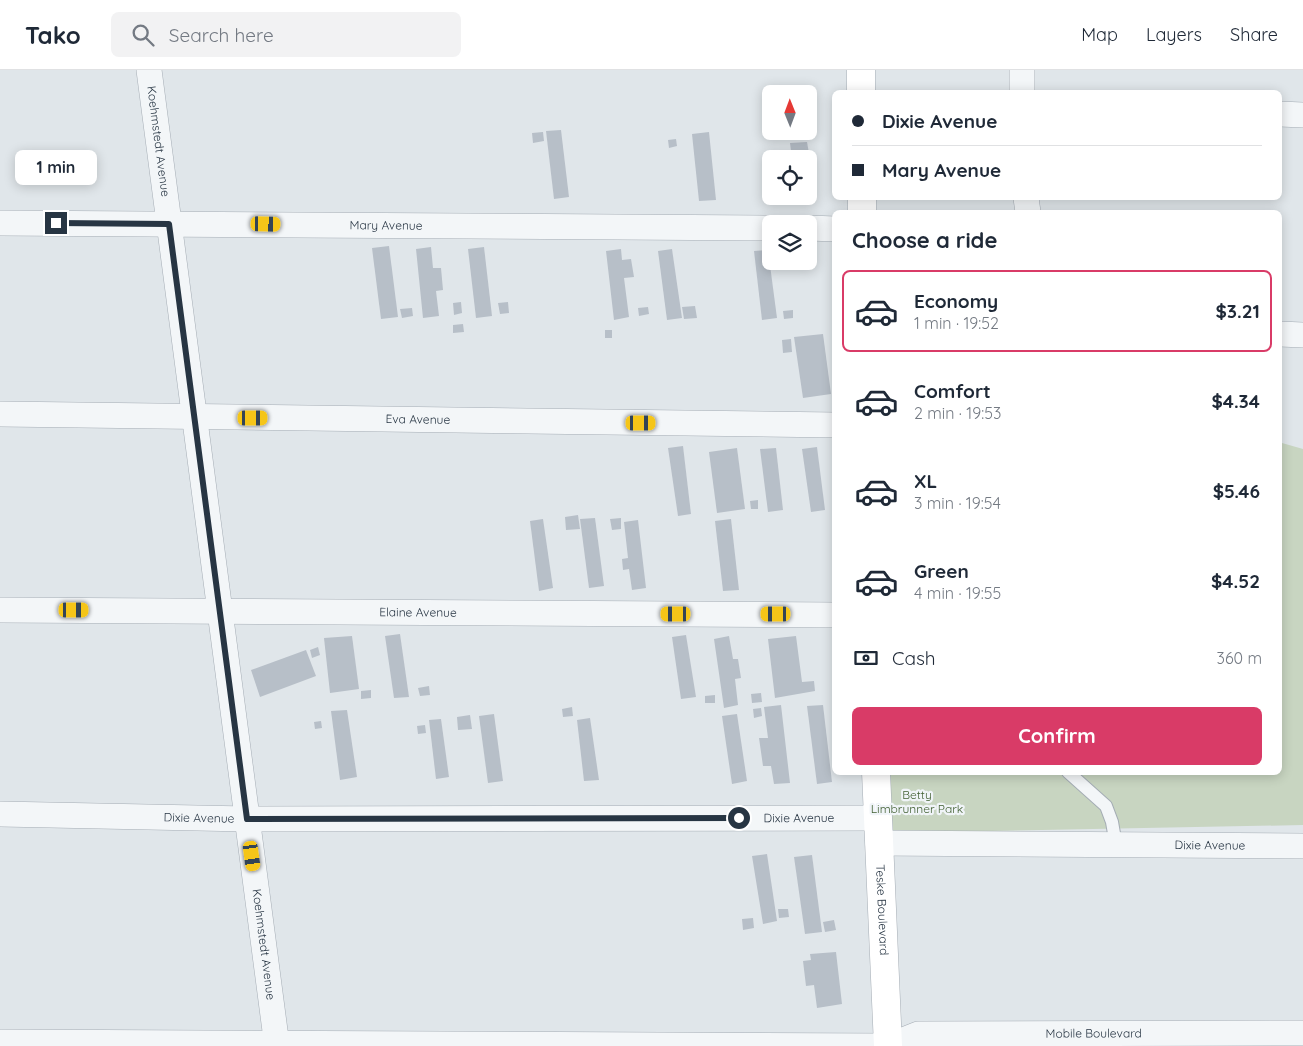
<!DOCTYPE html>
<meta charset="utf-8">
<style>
:root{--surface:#fff;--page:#f2f2f3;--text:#1f2937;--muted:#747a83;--line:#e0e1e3;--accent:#d93b67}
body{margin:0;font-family:Quicksand,sans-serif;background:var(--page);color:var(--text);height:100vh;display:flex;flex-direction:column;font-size:19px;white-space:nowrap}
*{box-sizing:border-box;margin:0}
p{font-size:16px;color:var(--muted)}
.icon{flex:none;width:28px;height:28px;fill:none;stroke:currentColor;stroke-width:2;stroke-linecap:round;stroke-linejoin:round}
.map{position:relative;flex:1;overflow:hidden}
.sheet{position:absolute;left:832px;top:140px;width:450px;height:565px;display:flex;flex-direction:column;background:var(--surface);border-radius:8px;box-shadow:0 2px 12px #0003}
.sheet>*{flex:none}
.guide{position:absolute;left:832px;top:20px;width:450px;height:110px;border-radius:8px;box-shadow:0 2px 12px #0003;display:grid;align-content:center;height:110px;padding:0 20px;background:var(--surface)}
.needle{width:32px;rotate:359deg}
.controls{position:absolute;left:762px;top:15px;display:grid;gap:10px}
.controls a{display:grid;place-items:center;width:55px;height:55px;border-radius:8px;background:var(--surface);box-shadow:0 2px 12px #0003;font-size:25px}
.end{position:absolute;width:22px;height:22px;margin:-11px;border:6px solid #273543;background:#fff;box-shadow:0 0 0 2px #fff}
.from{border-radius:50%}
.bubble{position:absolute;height:35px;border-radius:8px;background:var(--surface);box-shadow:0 2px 12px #0003;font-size:16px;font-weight:700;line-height:35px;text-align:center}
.car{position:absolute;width:15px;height:30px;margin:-15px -8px;border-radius:6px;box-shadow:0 0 4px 1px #0007;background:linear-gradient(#f5c518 24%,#345 0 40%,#f5c518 0 76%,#345 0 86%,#f5c518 0)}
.guide b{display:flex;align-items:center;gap:18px;height:48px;font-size:19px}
.guide b+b{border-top:1px solid var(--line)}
.guide i{width:12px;height:12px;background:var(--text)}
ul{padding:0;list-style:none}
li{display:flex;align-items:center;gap:15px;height:82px;margin:0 10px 8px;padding:0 10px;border:2px solid transparent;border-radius:8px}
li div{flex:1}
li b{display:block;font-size:19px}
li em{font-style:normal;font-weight:700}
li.current{border-color:var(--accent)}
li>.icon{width:45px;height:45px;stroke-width:1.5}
h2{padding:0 20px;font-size:22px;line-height:60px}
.pay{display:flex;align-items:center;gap:12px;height:55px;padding:0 20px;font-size:19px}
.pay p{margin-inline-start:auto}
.button{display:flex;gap:10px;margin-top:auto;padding:10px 20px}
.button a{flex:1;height:58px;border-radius:8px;background:var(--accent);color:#fff;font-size:20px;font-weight:700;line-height:58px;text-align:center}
header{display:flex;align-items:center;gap:30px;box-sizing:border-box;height:70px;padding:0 25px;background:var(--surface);border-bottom:1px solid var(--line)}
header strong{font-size:24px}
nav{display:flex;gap:28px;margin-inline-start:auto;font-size:18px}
.search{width:350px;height:45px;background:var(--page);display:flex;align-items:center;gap:12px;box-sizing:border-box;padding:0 18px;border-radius:8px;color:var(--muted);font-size:19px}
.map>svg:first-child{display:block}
.green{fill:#c8d5c1}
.building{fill:#b7bfc8}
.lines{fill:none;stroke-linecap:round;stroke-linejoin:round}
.lane-casing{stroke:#a5adb5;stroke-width:14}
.street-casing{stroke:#a5adb5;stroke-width:26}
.secondary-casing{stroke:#a5adb5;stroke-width:29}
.lane{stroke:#f3f6f8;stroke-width:12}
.street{stroke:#f3f6f8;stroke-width:25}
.secondary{stroke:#fff;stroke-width:28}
.route{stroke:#273543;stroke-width:6}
.labels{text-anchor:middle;stroke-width:4.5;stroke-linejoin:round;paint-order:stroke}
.street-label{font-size:12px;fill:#273543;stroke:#f0f4f8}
.park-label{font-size:12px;fill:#426033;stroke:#f0f4f8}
</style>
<header>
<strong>Tako</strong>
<div class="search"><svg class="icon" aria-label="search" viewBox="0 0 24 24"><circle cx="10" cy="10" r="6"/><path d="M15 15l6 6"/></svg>Search here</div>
<nav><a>Map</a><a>Layers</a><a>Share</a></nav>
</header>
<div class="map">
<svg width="1303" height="976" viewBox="0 0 1303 976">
<rect width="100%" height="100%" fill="#e0e6ea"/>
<path class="green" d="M1282 373 1303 379V755L887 763 886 703 1280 702V374Z"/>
<g class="building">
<path d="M561 60 569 127 554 129 546 61Z"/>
<path d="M543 62 544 71 533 73 532 63Z"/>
<path d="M709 62 716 130 699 131 692 64Z"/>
<path d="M676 69 677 76 669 78 668 70Z"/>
<path d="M807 72 810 89H792L790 73Z"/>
<path d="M809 92 815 129 797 131V126H809Z"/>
<path d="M389 176 398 247 381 249 372 178Z"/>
<path d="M431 177 433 198H441L443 220 436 221 439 246 423 248 416 179Z"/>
<path d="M484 177 492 246 476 248 468 179Z"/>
<path d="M621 179 622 190 631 189 634 207 624 208 629 247 614 250 606 181Z"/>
<path d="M672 179 682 248 667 250 658 181Z"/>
<path d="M768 180 777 248 762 250 754 181Z"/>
<path d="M461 232 462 243 454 245 453 233Z"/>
<path d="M508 232 509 243 500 244 498 233Z"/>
<path d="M695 236 697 248 684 249 682 237Z"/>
<path d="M648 237 649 244 639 246 638 238Z"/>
<path d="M412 238 413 246 402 248 400 239Z"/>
<path d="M793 240V248L784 249 783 241Z"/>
<path d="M463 254 464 262 453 263V255Z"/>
<rect x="605" y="260" width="7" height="8"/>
<path d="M823 264 831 324 803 328 794 267Z"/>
<path d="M791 269 792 282 783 283 782 270Z"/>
<path d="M683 376 691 444 678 446 668 378Z"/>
<path d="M817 377 825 440 811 442 802 379Z"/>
<path d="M737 378 745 439 717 443 709 382Z"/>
<path d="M776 378 783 440 768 442 760 379Z"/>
<path d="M758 430V439H751L750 431Z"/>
<path d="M578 445 580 459 566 460 565 447Z"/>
<path d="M595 448 604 516 589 518 580 449Z"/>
<path d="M621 448V459L612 460 610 449Z"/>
<path d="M543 449 553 518 539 521 530 451Z"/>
<path d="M731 449 739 520 723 521 715 451Z"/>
<path d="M638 450 646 518 632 520 629 499 623 500 622 489 628 488 624 452Z"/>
<path d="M400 564 409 627 394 628 385 566Z"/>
<path d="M686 565 696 627 681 629 672 567Z"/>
<path d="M352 566 359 619 330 623 324 568Z"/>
<path d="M729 566 733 589H738L741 608 735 609 738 635 724 638 714 569Z"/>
<path d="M796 566 802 612 814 611 815 621 775 628 768 569Z"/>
<path d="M318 577 320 585 312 588 310 580Z"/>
<path d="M306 580 316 606 260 627 251 600Z"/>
<path d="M429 616 430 625 420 626 418 618Z"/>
<path d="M371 620V628L361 629V621Z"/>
<path d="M761 623 762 632 752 633 751 624Z"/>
<path d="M715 625V633H705V626Z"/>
<path d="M781 635 790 713 774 714 771 696H763L759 668H768L764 637Z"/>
<path d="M823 635 832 712 817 714 807 636Z"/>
<path d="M572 637 573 646 563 647 562 639Z"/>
<path d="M761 638 762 646 754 648 753 639Z"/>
<path d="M347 640 357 707 340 710 331 641Z"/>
<path d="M494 644 503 711 488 713 479 646Z"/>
<path d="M737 644 747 711 732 714 722 646Z"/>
<path d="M470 645 472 659 458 660 457 647Z"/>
<path d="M590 648 599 710 584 711 577 650Z"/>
<path d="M441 649 449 707 436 709 429 650Z"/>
<path d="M321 651 322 658 315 659 314 652Z"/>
<path d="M425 655 426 663 418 664 417 656Z"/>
<path d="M767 784 777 851 763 854 752 786Z"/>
<path d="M812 785 822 862 805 864 794 787Z"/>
<path d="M778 839H788L789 847 779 848Z"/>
<path d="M753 848 754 858 743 860 742 849Z"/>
<path d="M834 850 836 860 825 862 823 852Z"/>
<path d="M836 882 842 934 817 938 814 915 806 916 803 891 811 890 810 884Z"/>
</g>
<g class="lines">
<defs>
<path id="lane" d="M1068 702 1106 736 1112 752 1116 775"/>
<g id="street">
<path id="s1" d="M149 0 277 976"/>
<path d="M1022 0V22"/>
<path d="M1280 44 1303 45"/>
<path d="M1026 128 1028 142"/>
<path id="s2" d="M0 153 771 158"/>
<path d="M809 158 835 159"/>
<path d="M1280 264 1303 265"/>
<path id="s3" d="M0 344 835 355"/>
<path id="s4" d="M0 540 835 545"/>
<path id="s5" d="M0 744 247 749 877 748"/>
<path id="s6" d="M878 773 1303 776"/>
<path id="s7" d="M0 972 888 976 918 964 1303 963"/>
</g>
<g id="secondary">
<path d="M861 0V22"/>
<path d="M862 128V142"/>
<path id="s8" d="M876 702 888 976"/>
</g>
</defs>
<use href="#lane" class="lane-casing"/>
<use href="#street" class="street-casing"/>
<use href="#secondary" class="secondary-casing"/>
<use href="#lane" class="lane"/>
<use href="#street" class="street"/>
<use href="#secondary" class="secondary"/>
</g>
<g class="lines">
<path class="route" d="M56 153 169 154 247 749 739 748"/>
</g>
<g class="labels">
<g class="street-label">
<text dy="4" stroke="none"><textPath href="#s1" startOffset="72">Koehmstedt Avenue</textPath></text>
<text dy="4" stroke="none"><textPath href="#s2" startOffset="386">Mary Avenue</textPath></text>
<text dy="4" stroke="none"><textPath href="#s3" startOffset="418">Eva Avenue</textPath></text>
<text dy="4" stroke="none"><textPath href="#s4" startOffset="418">Elaine Avenue</textPath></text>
<text dy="4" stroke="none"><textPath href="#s5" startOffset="199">Dixie Avenue</textPath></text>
<text dy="4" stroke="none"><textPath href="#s5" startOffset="799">Dixie Avenue</textPath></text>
<text dy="4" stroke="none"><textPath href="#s6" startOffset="332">Dixie Avenue</textPath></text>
<text dy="4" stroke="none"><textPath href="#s8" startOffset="138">Teske Boulevard</textPath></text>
<text dy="4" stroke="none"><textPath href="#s1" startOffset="882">Koehmstedt Avenue</textPath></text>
<text dy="4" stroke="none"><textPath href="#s7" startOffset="1096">Mobile Boulevard</textPath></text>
</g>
<g class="park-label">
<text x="917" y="729">Betty<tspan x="917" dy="14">Limbrunner Park</tspan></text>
</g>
</g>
</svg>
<div class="controls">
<a><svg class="needle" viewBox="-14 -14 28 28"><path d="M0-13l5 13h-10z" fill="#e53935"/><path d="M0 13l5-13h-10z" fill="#747a83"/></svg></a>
<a><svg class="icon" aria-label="locate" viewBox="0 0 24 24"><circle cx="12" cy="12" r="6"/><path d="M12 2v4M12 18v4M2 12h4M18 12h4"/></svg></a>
<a><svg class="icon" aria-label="layers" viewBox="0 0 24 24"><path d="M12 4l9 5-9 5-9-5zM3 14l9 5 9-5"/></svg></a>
</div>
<i class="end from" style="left:739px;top:748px"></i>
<i class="end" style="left:56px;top:153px"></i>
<div class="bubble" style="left:15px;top:80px;width:82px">1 min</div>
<i class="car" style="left:266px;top:154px;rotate:91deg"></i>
<i class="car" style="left:253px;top:348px;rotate:90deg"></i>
<i class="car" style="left:641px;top:353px;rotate:90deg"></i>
<i class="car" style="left:74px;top:540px;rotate:90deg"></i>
<i class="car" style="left:676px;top:544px;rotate:270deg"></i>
<i class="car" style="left:776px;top:544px;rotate:270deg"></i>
<i class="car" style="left:252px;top:786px;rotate:172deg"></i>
<div class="guide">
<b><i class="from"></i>Dixie Avenue</b>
<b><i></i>Mary Avenue</b>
</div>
<section class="sheet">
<h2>Choose a ride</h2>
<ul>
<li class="current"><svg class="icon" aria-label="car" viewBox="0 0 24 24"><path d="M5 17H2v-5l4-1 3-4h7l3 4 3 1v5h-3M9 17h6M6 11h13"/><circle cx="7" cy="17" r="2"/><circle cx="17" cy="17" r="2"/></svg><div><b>Economy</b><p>1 min · 19:52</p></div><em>$3.21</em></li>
<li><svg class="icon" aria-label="car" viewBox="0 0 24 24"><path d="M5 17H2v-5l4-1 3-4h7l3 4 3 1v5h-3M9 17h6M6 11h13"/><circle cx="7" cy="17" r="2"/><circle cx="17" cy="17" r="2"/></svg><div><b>Comfort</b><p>2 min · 19:53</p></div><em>$4.34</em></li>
<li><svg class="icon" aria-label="car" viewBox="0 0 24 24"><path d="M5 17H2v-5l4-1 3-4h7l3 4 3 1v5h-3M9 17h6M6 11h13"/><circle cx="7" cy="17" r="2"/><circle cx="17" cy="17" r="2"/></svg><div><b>XL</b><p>3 min · 19:54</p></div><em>$5.46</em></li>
<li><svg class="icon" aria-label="car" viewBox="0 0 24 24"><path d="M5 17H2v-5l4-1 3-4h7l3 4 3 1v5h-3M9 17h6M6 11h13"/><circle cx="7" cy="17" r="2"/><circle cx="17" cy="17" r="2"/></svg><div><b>Green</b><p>4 min · 19:55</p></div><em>$4.52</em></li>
</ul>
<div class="pay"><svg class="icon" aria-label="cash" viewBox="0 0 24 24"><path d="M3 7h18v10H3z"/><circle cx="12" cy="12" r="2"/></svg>Cash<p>360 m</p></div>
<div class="button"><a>Confirm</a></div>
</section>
</div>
